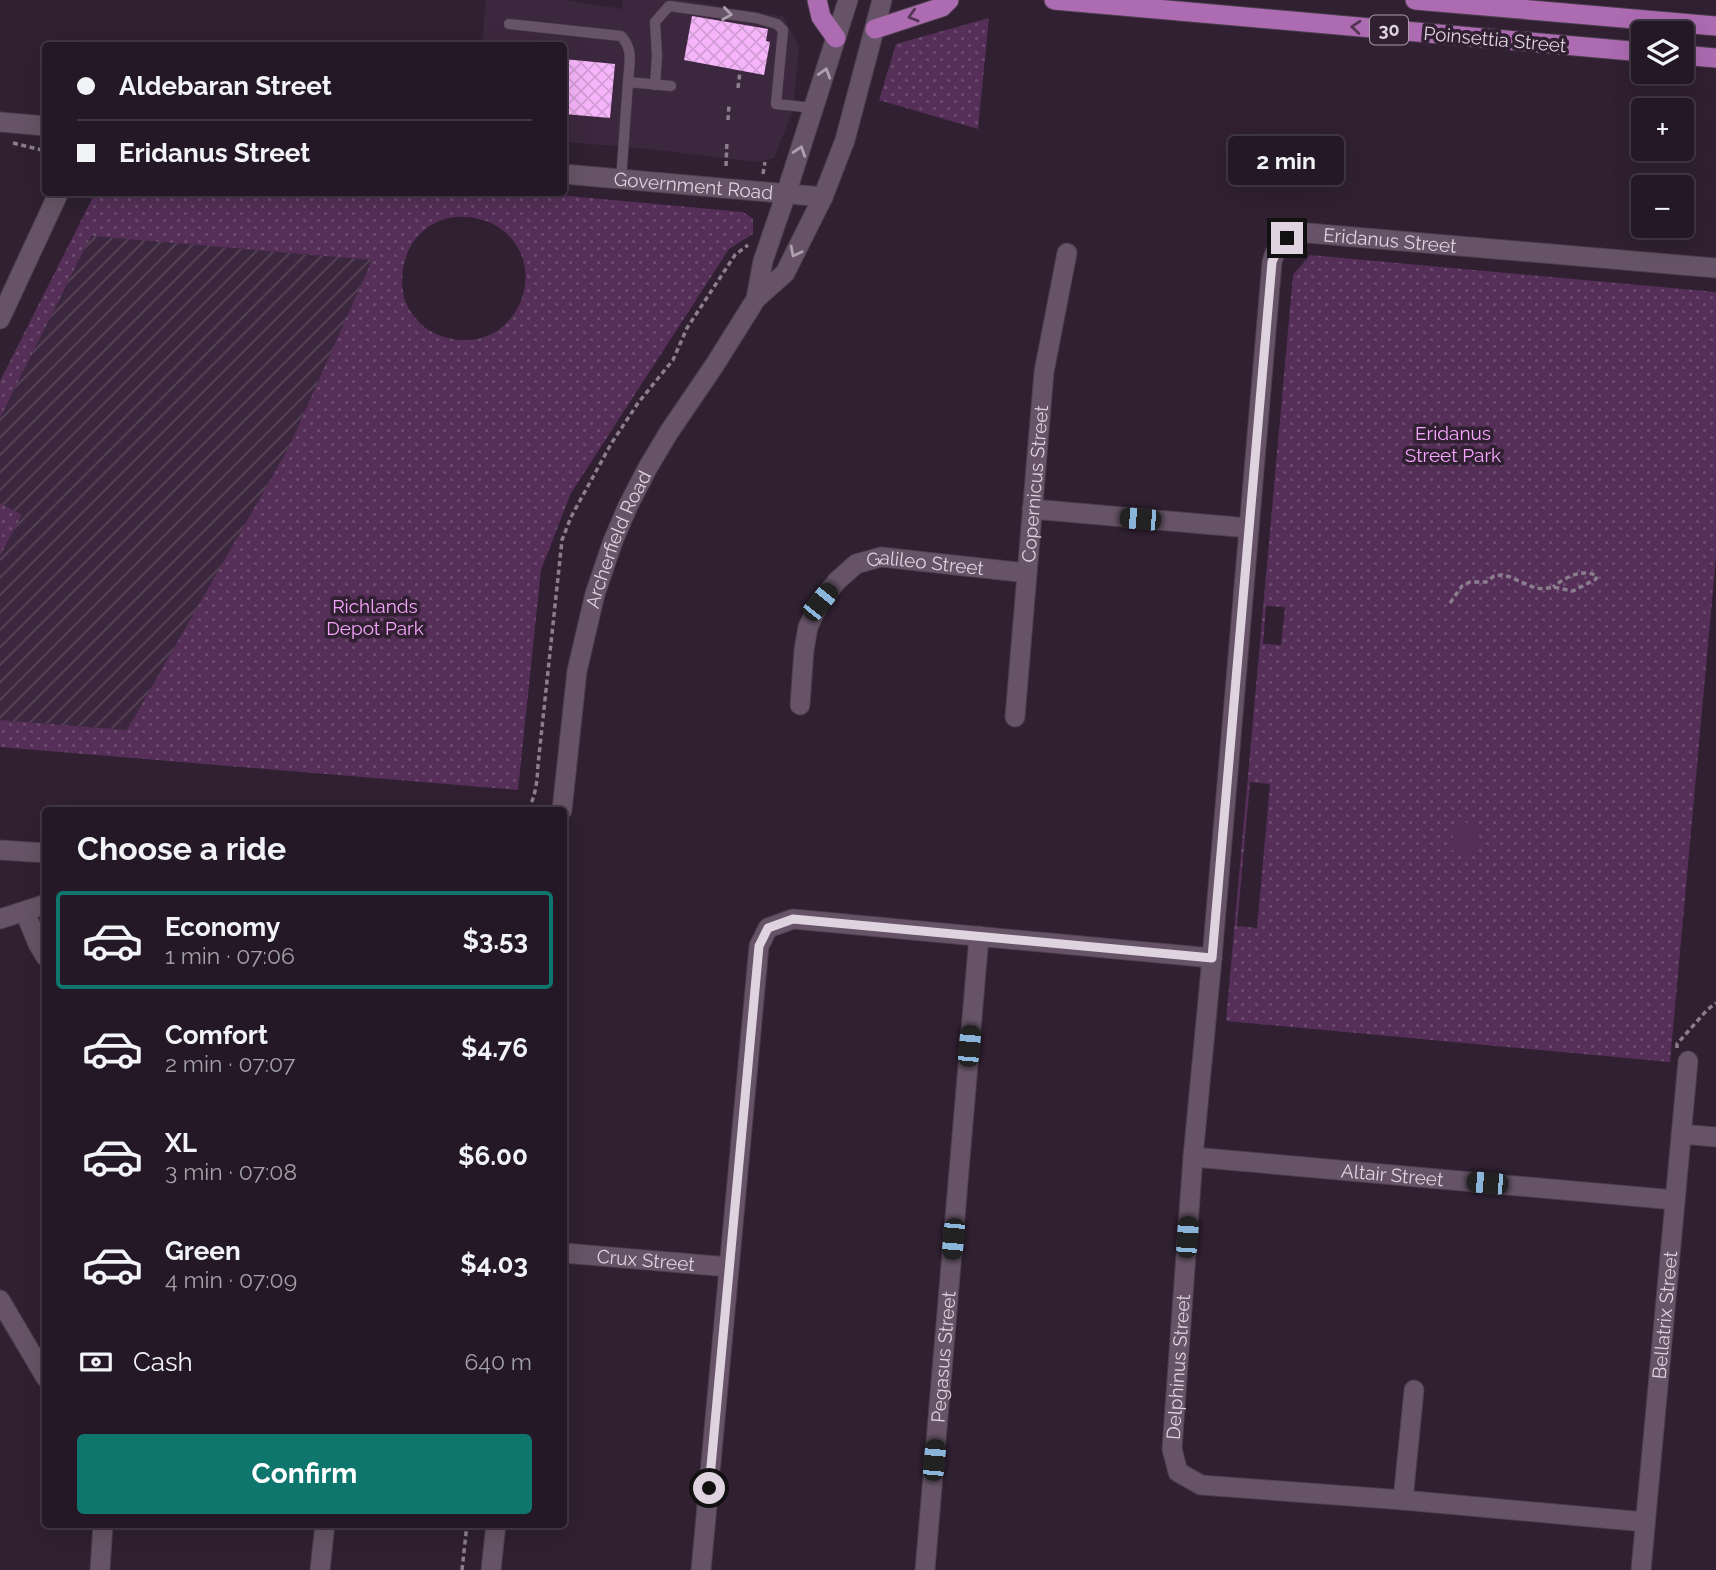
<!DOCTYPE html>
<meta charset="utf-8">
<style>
:root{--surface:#241826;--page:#2c212e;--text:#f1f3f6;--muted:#a3a0a7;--line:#413743;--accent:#0f766e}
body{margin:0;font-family:Raleway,sans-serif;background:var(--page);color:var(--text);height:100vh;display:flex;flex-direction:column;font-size:26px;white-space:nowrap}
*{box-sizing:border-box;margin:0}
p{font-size:23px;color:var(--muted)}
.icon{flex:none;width:38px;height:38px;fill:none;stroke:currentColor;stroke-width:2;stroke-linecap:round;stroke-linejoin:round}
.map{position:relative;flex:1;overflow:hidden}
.drawer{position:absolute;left:42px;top:807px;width:525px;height:721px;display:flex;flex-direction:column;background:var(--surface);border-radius:7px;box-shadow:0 7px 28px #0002,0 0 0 2px var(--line)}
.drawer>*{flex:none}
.banner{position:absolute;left:42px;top:42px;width:525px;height:154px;border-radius:7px;box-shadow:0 7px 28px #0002,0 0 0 2px var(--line);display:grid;align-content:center;height:154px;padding:0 35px;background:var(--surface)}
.buttons{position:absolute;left:1631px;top:21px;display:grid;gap:14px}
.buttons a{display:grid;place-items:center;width:63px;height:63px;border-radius:7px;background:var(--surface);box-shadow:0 7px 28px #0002,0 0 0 2px var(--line);font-size:35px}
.end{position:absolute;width:32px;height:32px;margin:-16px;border:9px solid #ded3df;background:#111;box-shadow:0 0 0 4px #111}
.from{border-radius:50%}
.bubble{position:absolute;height:49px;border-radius:7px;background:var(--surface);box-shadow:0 7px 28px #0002,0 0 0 2px var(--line);font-size:23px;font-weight:700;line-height:49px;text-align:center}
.car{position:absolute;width:21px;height:42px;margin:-21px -10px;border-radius:9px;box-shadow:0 0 5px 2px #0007;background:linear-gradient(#222 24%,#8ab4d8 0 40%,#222 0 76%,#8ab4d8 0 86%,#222 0)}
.banner b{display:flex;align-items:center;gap:24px;height:66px;font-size:26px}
.banner b+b{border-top:2px solid var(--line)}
.banner i{width:18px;height:18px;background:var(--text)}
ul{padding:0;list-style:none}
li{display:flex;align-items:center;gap:21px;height:98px;margin:0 14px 10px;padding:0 21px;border:4px solid transparent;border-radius:7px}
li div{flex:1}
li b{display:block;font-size:26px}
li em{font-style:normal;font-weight:700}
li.active{border-color:var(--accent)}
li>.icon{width:63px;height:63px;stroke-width:1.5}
h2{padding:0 35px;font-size:32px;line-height:84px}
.pay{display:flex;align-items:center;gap:18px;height:77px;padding:0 35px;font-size:26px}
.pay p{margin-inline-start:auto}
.primary-button{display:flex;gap:14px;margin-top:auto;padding:14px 35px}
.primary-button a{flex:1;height:80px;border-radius:7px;background:var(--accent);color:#fff;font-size:28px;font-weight:700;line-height:80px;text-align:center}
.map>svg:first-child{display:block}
.built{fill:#3c283e}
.industrial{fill:url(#industrial-furrows)}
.park{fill:url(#park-dots);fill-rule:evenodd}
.garden{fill:#552f58}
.building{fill:url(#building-cross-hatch)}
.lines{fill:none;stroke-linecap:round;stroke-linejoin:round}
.service-casing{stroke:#4b3e4c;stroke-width:11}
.minor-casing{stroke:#4b3e4c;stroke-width:21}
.tertiary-casing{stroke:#4b3e4c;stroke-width:21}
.primary-casing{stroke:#4b3e4c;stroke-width:21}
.path{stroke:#8b7e8d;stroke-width:3.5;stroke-dasharray:5 3.5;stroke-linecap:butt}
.service{stroke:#665367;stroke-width:10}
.minor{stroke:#665367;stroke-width:19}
.tertiary{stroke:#665367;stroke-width:19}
.primary{stroke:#ad6bb2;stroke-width:19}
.oneway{stroke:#aea0af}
.oneway2{stroke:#563658}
.route{stroke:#ded3df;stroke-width:9}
.labels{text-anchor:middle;stroke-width:7;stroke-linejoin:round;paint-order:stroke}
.shield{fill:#302032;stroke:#aa9dab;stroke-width:2}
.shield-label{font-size:18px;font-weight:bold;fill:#ded3df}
.street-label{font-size:19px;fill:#ded3df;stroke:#302032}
.park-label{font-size:19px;fill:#f7a6fd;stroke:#302032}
</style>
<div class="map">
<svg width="1716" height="1570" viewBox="0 0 1716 1570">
<defs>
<pattern id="industrial-furrows" width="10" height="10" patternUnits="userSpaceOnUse" patternTransform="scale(1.75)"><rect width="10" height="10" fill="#3c283e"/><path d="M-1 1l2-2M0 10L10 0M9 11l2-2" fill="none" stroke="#584659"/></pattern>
<pattern id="park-dots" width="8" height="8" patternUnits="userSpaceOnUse" patternTransform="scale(1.75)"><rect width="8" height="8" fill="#552f58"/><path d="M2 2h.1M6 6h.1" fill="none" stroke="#6d4c70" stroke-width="1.8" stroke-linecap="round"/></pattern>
<pattern id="building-cross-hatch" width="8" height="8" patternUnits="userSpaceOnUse" patternTransform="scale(1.75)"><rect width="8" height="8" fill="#f6b5fa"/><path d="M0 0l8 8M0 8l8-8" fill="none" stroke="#d29dd5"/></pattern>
</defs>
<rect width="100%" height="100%" fill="#302032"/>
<path class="built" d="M486 0H566L622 9 623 0H680L783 16 799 46 793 110 774 158 759 162 629 147 564 142V46H482Z"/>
<path class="industrial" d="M91 236 372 260 289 447 127 730 0 720V556L22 515 0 503V418Z"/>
<g class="park">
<path d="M989 18 978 129 879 100 896 44Z"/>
<path d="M525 192 743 212 753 219V234L729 249 571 493 541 570 518 790 0 747V720L127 730 289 447 372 260 91 236 0 418V381L95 193ZM470 217C477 219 485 220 491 223 562 259 514 369 434 333 419 326 405 308 403 292 398 258 415 226 449 218 456 216 464 217 470 217Z"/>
<path d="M1310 255 1716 292V557L1670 1062 1226 1021 1293 275ZM1266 606 1285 607 1281 645 1263 644ZM1250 782 1270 784 1257 928 1237 926Z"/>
<path d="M0 503 22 515 0 556Z"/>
</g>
<path class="garden" d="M1455 821 1481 825 1476 854 1451 850Z"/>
<g class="building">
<path d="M692 16 768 29 766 41 770 42 764 75 684 60Z"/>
<path d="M564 59 615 64 610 118 564 114Z"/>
</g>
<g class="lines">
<defs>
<g id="service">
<path d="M509 24 621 36C634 49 629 65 628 82"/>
<path d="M655 85 657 56 655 22 669 6 756 18 777 24 783 30 776 104 814 108"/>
<path d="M621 180 628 82 671 86"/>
</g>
<g id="minor">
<path d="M756 299 763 261 786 194"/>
<path d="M0 319 59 192"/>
<path d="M1032 509 1249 528"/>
<path id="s1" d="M800 705 804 650 808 627 820 602 837 581 856 564 881 557 1027 573"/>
<path id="s2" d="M1015 717 1044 372 1067 253"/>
<path id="s3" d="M562 810 577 671 595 594 613 541 628 506 647 469 669 432 714 366 756 299 785 273 823 197"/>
<path d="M0 850 46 853"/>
<path d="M25 912 38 944 46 957"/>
<path d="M0 919 46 904"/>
<path d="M1681 1134 1716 1137"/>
<path id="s4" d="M1193 1157 1675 1200"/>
<path id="s5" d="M564 1253 729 1267"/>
<path d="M0 1300 46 1378"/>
<path d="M1403 1500 1414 1390"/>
<path id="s6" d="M1645 1522 1403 1500 1201 1485 1178 1472 1172 1449 1193 1157 1212 958 1272 262C1278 241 1286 234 1308 233L1716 268"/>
<path d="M100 1570 103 1524"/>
<path d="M320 1570 325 1524"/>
<path d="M491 1570 496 1524"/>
<path d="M701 1570 759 946 768 928 793 919 1212 958"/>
<path id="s7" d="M925 1570 979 936"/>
<path id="s8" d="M1641 1570 1688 1061"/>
</g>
<g id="tertiary">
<path d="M0 122 46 126"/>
<path id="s9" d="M564 174 823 197 845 140 882 0"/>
<path d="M786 194 848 0"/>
</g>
<g id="primary">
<path d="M817 0 821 17 836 38"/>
<path d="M1054 0 1643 52"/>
<path d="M1415 0 1716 26"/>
<path d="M875 29 942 7 949 0"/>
<path d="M1682 55 1716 58"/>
</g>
</defs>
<use href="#service" class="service-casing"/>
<use href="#minor" class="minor-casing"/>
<use href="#tertiary" class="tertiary-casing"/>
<use href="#primary" class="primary-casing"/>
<g class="path">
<path d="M738 88 740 71"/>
<path d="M728 120 729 105"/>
<path d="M13 143 46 151"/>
<path d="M726 166 727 141"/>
<path d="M763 174 765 162"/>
<path d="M1450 603 1462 586 1470 582H1486L1494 576 1502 575 1510 577 1535 588 1544 589 1553 587 1573 591 1596 579 1597 576C1582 568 1566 577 1553 587"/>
<path d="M528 810C536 795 537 782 538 765L562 540 571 517 611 444 638 403 673 360 687 328 735 255 748 245"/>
<path d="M1677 1048V1044L1707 1010 1716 1003"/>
<path d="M462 1570 467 1524"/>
</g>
<use href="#service" class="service"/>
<use href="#minor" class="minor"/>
<use href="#tertiary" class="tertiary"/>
<use href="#primary" class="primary"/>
</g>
<defs><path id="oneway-chevron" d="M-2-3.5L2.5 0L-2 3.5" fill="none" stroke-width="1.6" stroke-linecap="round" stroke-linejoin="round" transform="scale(1.75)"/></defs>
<g class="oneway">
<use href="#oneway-chevron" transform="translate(727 14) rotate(8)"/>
<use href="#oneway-chevron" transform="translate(825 73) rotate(-73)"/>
<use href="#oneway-chevron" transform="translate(800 151) rotate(-72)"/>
<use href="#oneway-chevron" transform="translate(795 252) rotate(117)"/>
</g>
<g class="oneway2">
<use href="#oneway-chevron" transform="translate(913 16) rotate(164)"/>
<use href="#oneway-chevron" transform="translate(1356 27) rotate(-175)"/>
</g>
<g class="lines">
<path class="route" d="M709 1488 759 946 768 928 793 919 1212 958 1272 262 1280 243 1287 238"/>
</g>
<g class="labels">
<rect class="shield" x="1370" y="15.5" width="38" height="29" rx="5"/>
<g class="shield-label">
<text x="1389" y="36">30</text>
</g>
<g class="street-label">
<text transform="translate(1495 39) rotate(5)" y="7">Poinsettia Street</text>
<text dy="7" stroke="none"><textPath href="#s9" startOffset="130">Government Road</textPath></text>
<text dy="7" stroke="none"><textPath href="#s6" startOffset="1820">Eridanus Street</textPath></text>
<text dy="7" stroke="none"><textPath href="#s2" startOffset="234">Copernicus Street</textPath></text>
<text dy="7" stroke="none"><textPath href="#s3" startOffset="278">Archerfield Road</textPath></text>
<text dy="7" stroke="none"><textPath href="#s1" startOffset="229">Galileo Street</textPath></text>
<text dy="7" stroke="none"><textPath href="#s4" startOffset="200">Altair Street</textPath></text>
<text dy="7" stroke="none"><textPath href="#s5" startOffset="82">Crux Street</textPath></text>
<text dy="7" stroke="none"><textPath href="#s8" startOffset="256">Bellatrix Street</textPath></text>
<text dy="7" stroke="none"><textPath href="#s7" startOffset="214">Pegasus Street</textPath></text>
<text dy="7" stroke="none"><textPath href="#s6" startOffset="578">Delphinus Street</textPath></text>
</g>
<g class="park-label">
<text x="1453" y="440">Eridanus<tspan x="1453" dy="22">Street Park</tspan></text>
<text x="375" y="613">Richlands<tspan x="375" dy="22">Depot Park</tspan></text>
</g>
</g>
</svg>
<div class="buttons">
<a><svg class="icon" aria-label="layers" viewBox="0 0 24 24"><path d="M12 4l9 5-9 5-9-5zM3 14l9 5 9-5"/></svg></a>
<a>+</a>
<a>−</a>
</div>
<i class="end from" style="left:709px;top:1488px"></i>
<i class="end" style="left:1287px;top:238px"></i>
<div class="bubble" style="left:1228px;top:136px;width:116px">2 min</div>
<i class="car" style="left:1140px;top:519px;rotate:275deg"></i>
<i class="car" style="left:820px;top:602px;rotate:39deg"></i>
<i class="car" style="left:969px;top:1046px;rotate:5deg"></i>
<i class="car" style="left:1487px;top:1183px;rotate:275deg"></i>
<i class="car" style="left:1187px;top:1237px;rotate:4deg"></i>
<i class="car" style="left:953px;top:1239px;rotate:185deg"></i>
<i class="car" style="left:934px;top:1460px;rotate:5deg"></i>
<div class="banner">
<b><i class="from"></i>Aldebaran Street</b>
<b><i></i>Eridanus Street</b>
</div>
<section class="drawer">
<h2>Choose a ride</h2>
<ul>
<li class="active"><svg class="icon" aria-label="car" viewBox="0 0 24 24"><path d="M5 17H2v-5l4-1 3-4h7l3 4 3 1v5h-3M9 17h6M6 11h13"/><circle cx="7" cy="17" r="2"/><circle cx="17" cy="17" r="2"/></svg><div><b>Economy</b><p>1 min · 07:06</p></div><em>$3.53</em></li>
<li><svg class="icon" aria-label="car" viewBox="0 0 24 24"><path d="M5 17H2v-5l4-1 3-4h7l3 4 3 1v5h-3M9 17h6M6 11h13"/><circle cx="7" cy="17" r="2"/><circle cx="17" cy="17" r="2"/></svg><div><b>Comfort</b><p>2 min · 07:07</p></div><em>$4.76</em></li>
<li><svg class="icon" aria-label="car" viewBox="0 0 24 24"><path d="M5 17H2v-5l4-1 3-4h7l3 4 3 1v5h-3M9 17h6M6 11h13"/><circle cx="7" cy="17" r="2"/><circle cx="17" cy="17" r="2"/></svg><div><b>XL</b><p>3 min · 07:08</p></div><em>$6.00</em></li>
<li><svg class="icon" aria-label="car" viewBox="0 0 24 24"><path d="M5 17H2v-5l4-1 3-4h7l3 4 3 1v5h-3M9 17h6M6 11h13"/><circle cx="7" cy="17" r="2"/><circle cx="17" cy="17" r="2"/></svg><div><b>Green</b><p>4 min · 07:09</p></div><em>$4.03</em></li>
</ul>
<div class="pay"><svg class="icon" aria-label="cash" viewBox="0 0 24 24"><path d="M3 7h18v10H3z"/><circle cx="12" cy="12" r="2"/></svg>Cash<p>640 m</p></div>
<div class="primary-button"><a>Confirm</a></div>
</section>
</div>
